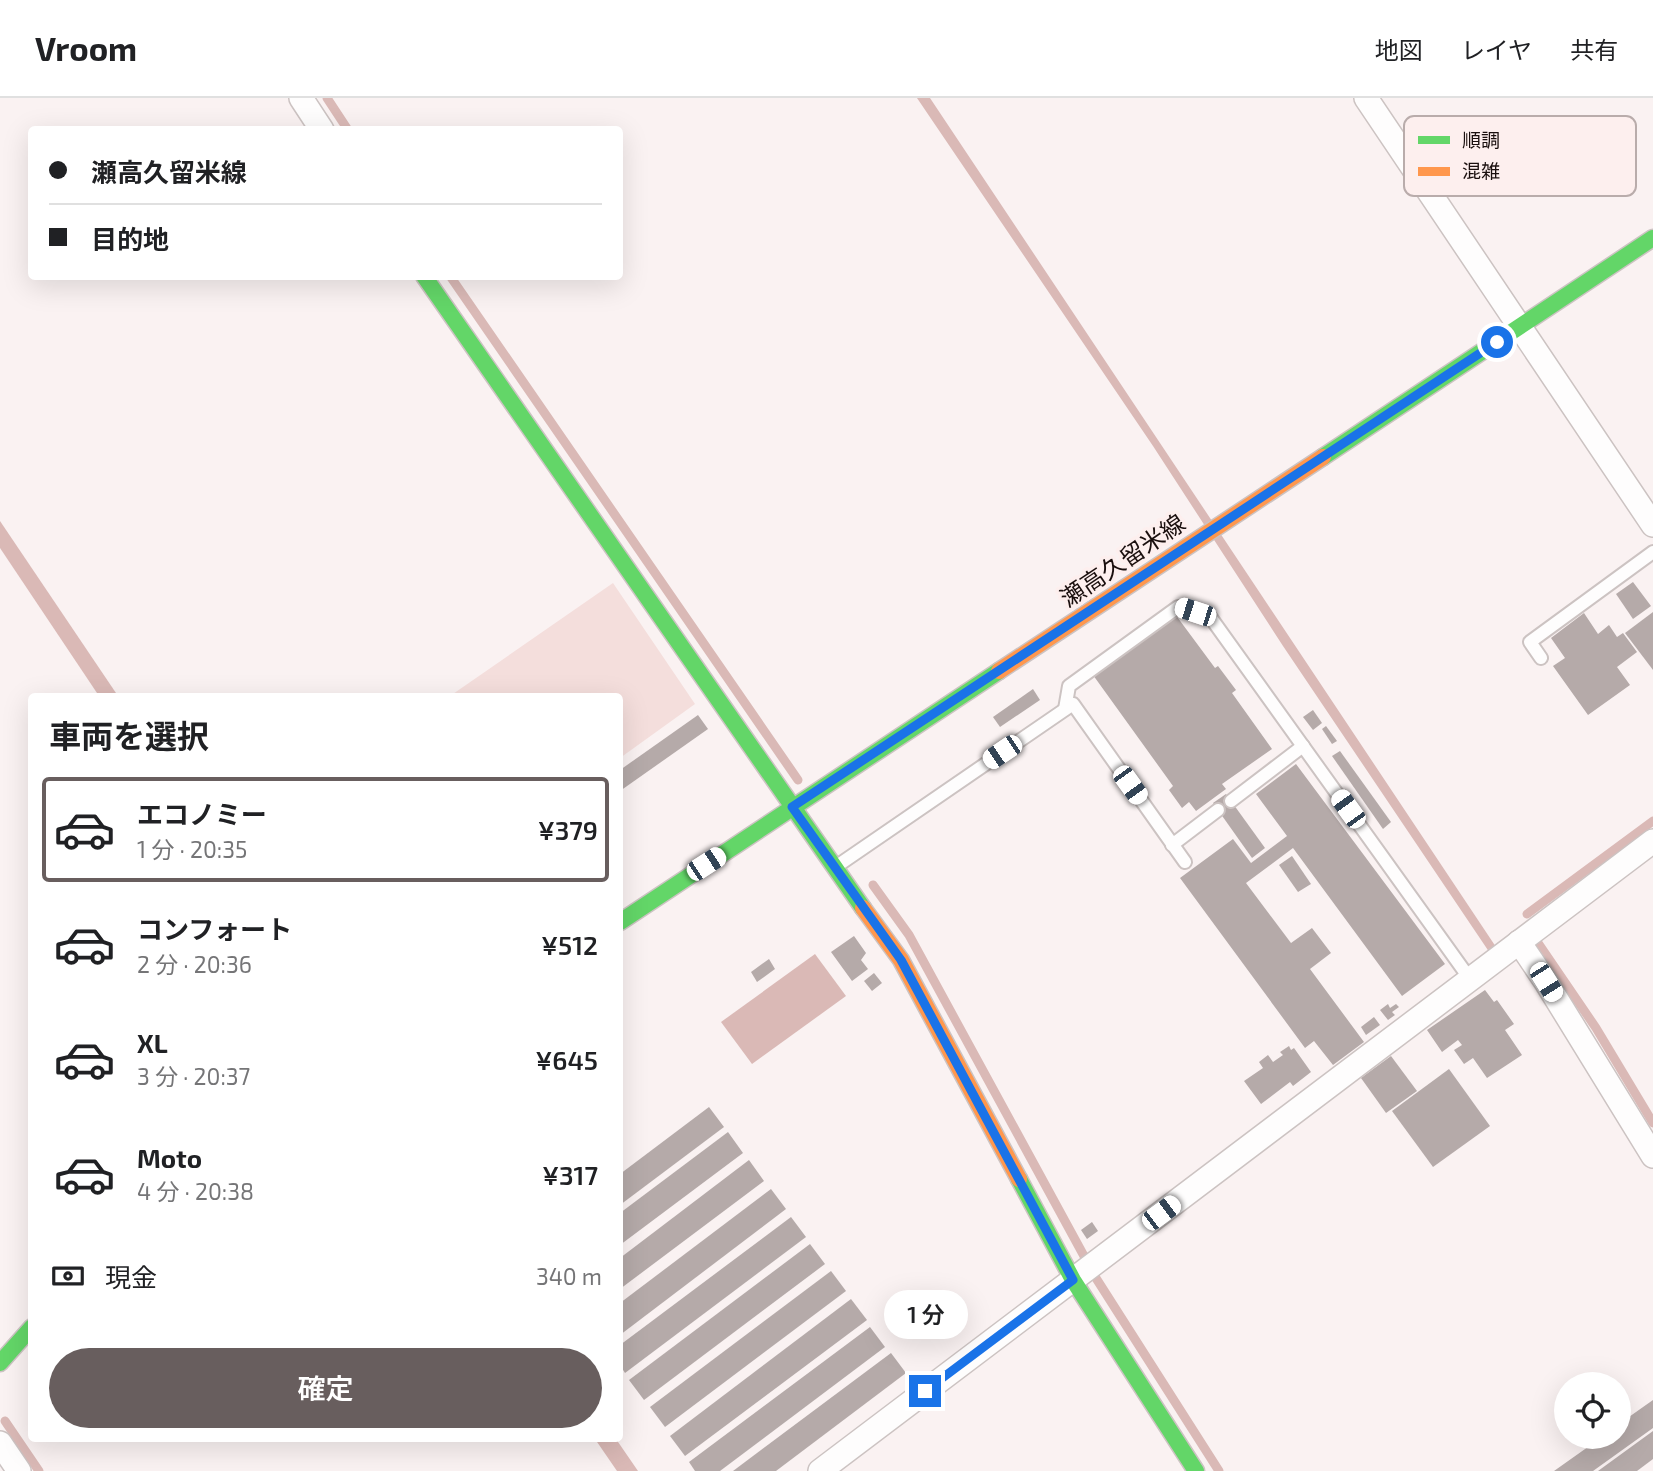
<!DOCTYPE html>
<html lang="ja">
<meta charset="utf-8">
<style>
:root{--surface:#fff;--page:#f2f2f2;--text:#202124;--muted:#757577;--line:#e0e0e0;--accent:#685e5e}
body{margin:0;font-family:"Exo 2","Noto Sans JP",sans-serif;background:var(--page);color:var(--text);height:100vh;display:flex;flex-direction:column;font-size:26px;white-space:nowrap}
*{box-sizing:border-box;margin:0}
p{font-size:23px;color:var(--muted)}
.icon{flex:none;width:38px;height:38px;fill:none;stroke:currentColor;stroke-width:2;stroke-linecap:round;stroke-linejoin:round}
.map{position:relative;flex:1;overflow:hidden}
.details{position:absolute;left:28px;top:595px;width:595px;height:749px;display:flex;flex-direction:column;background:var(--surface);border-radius:7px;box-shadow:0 7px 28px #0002}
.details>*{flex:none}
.top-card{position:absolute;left:28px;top:28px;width:595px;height:154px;border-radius:7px;box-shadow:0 7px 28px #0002;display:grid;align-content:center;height:154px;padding:0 21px;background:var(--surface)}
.tools{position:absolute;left:1554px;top:1274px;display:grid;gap:14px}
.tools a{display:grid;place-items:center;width:77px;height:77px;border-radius:50%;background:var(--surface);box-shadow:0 7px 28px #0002;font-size:35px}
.end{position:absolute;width:32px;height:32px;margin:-16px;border:9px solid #1a73e8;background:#fff;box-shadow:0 0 0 4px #fff}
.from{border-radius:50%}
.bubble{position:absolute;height:49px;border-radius:24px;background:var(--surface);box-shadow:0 7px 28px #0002;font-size:23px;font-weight:600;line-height:49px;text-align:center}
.car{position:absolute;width:21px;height:42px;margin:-21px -10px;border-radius:9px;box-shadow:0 0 5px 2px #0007;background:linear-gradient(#fff 24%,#345 0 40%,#fff 0 76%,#345 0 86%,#fff 0)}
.top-card b{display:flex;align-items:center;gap:24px;height:66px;font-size:26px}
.top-card b+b{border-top:2px solid var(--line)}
.top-card i{width:18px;height:18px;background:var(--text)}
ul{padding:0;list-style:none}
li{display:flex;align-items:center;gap:21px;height:105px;margin:0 14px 10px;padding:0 7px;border:4px solid transparent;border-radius:7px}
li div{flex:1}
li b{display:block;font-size:26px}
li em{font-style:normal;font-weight:600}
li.active{border-color:var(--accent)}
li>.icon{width:63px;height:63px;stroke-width:1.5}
h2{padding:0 21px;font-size:32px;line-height:84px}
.pay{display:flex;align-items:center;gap:18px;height:77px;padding:0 21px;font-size:26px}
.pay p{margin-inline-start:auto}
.button{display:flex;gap:14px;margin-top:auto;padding:14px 21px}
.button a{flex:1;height:80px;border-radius:42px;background:var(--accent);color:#fff;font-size:28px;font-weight:600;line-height:80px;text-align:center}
header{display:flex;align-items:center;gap:42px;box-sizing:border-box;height:98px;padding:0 35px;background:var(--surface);border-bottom:2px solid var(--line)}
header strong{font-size:33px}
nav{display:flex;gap:38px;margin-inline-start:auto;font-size:24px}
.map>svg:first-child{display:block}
.green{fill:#f4dedc}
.water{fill:#dab9b6}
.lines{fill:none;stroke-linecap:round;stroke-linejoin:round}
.stream{stroke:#dab9b6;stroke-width:9}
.building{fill:#b5aaa9}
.lane-casing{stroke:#ccc3c2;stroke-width:16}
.street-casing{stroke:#ccc3c2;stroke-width:26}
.fast-casing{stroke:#ccc3c2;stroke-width:19}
.slow-casing{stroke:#ccc3c2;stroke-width:19}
.lane{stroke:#fefdfd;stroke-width:12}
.street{stroke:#fefdfd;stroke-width:23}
.fast{stroke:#63d668;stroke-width:16}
.slow{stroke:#ff974d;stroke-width:16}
.route{stroke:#1a73e8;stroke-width:9}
.labels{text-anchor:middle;stroke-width:7;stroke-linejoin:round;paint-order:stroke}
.street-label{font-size:24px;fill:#1a0f0e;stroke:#fdefee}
.key{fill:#fdefee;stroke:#b9acab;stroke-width:2}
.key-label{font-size:19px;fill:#1a0f0e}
</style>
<header>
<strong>Vroom</strong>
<nav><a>地図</a><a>レイヤ</a><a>共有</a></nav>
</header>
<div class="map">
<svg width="1653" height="1373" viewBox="0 0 1653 1373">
<rect width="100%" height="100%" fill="#faf2f2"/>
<path class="green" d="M613 485 695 606 620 660V598H450Z"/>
<g class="water">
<path d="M917 0H930L1508 867 1502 873 1283 548 1153 348Z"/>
<path d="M0 423 118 598H99L0 450Z"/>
<path d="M815 856 846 898 752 966 721 924Z"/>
<path d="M595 1341H616L638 1373H617Z"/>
</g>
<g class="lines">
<g class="stream">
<path d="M327 0 348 32"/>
<path d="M450 178 798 682"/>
<path d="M873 787 909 837 1084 1158"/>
<path d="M1527 816 1653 723"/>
<path d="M1536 842 1596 930 1653 1025"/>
<path d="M1094 1177 1219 1373"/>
<path d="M5 1323 39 1373"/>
</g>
</g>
<g class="building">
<path d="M1633 484 1651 508 1633 521 1616 496Z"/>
<path d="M1653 514V572L1625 535Z"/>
<path d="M1584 515 1598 536 1609 527 1617 539 1623 535 1637 554 1617 569 1630 587 1588 617 1553 568 1565 560 1551 540Z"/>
<path d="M1175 516 1215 570 1218 568 1236 592 1232 595 1272 651 1222 686 1226 691 1196 713 1189 704 1182 710 1169 692 1173 688 1093 577Z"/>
<path d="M1033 591 1040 602 1000 629 993 619Z"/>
<path d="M1313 612 1322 625 1313 632 1303 619Z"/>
<path d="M698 617 708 631 620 693V672Z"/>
<path d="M1326 628 1337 643 1332 646 1322 631Z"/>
<path d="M1340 653 1391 724 1383 731 1332 658Z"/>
<path d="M1296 666 1445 866 1402 898 1293 750 1246 785 1291 845 1312 830 1331 855 1310 871 1364 944 1333 967 1314 943 1305 950 1180 780 1233 741 1251 765 1287 738 1256 696Z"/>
<path d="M1226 696 1265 750 1252 760 1213 705Z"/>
<path d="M1292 758 1311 786 1298 794 1279 767Z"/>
<path d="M854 838 866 855 861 862 868 871 852 883 831 854Z"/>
<path d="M769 861 775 871 757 884 751 874Z"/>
<path d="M874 875 882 885 872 893 864 883Z"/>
<path d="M1485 892 1494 904 1497 902 1514 926 1505 932 1522 957 1487 980 1473 960 1464 966 1454 952 1462 947 1458 942 1442 954 1427 932Z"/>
<path d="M1388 906 1390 910 1396 906 1399 909 1392 914 1395 917 1388 922 1380 912Z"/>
<path d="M1374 919 1380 927 1366 937 1361 929Z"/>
<path d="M1289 948 1291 952 1294 950 1311 974 1293 988 1290 984 1261 1006 1244 983 1263 970 1259 964 1268 957 1273 964 1283 957 1280 954Z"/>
<path d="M1391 958 1417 993 1386 1015 1361 980Z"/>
<path d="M1449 971 1490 1028 1433 1069 1392 1013Z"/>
<path d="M709 1009 724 1029 620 1107V1076Z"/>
<path d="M728 1034 743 1055 620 1147V1115Z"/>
<path d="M749 1062 764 1083 620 1191V1160Z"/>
<path d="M771 1091 786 1111 620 1237V1205Z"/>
<path d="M791 1119 806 1139 625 1275 620 1267V1247Z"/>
<path d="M1092 1124 1098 1133 1087 1141 1081 1132Z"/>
<path d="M810 1146 825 1166 644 1302 629 1282Z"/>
<path d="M831 1173 846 1193 665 1329 650 1309Z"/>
<path d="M851 1201 867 1222 685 1358 670 1338Z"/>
<path d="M870 1229 885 1249 720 1373H695L689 1364Z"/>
<path d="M891 1255 906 1275 776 1373H733Z"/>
<path d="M1653 1302V1330L1593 1373H1554L1602 1339H1619V1326Z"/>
<path d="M1653 1333V1361L1637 1373H1598Z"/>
</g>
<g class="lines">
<defs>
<g id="lane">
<path d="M1541 560 1530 544 1653 454"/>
<path d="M1065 611 1069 588 1178 509 1211 520 1470 881"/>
<path d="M1231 703 1303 648"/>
<path d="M1172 747 1218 712"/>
<path d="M834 770 1073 606 1185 764"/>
</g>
<g id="street">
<path d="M301 0 322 32"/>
<path d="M1366 0 1653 427"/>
<path d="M1519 844 1546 884 1653 1058"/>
<path d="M0 1345 19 1373"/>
<path d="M820 1373 1653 743"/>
</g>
<g id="fast">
<path d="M424 178 863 810"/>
<path d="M1323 359 1653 140"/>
<path d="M620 824 999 573"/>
<path d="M1019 1081 1073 1182 1196 1373"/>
<path d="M0 1265 32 1229"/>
</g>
<g id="slow">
<path d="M999 573 1323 359"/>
<path d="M863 810 901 862 1019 1081"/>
</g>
</defs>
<use href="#lane" class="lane-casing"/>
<use href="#street" class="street-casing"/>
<use href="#fast" class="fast-casing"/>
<use href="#slow" class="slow-casing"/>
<use href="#lane" class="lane"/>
<use href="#street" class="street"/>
<use href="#fast" class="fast"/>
<use href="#slow" class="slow"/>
</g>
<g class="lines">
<path class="route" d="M925 1293 1073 1182 901 862 792 709 1497 244"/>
</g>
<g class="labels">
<g class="street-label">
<text transform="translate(1123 463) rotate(-34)" y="8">瀬高久留米線</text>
</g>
</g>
<rect x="1404" y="18" width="232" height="80" rx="10" class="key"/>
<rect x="1418" y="38" width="32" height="8" fill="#63d668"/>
<rect x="1418" y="69" width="32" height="9" fill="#ff974d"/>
<g class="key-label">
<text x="1462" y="49">順調</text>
<text x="1462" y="80">混雑</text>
</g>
</svg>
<div class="tools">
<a><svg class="icon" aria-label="locate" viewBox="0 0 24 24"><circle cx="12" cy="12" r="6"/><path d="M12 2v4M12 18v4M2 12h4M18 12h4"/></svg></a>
</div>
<i class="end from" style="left:1497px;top:244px"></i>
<i class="end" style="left:925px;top:1293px"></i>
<div class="bubble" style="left:884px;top:1192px;width:84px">1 分</div>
<i class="car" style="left:1195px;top:514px;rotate:288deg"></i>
<i class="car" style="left:1002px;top:654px;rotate:236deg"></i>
<i class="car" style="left:1130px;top:687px;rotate:144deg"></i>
<i class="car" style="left:1348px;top:711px;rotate:324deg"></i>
<i class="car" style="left:706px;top:766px;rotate:57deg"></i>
<i class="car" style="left:1546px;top:884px;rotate:148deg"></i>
<i class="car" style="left:1161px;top:1115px;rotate:53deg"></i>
<div class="top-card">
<b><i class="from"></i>瀬高久留米線</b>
<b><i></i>目的地</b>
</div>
<section class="details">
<h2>車両を選択</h2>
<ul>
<li class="active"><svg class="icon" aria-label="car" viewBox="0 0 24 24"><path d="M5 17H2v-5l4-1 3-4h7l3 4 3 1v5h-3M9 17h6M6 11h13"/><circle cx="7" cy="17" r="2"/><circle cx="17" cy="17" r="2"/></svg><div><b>エコノミー</b><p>1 分 · 20:35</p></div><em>¥379</em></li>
<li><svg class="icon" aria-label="car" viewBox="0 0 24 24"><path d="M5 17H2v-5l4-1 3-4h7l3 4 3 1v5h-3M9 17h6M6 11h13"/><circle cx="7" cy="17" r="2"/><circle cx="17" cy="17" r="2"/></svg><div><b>コンフォート</b><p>2 分 · 20:36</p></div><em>¥512</em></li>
<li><svg class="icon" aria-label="car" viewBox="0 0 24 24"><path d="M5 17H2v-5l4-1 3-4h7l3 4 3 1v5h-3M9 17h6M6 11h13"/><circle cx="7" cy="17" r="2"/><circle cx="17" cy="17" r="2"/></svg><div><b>XL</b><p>3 分 · 20:37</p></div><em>¥645</em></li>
<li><svg class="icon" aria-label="car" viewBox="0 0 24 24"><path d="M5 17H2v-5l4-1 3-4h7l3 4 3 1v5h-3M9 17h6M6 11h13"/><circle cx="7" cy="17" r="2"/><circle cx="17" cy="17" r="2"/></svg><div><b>Moto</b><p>4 分 · 20:38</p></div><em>¥317</em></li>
</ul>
<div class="pay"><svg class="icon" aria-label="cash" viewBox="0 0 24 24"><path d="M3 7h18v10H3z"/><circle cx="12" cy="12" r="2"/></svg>現金<p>340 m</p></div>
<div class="button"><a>確定</a></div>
</section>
</div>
